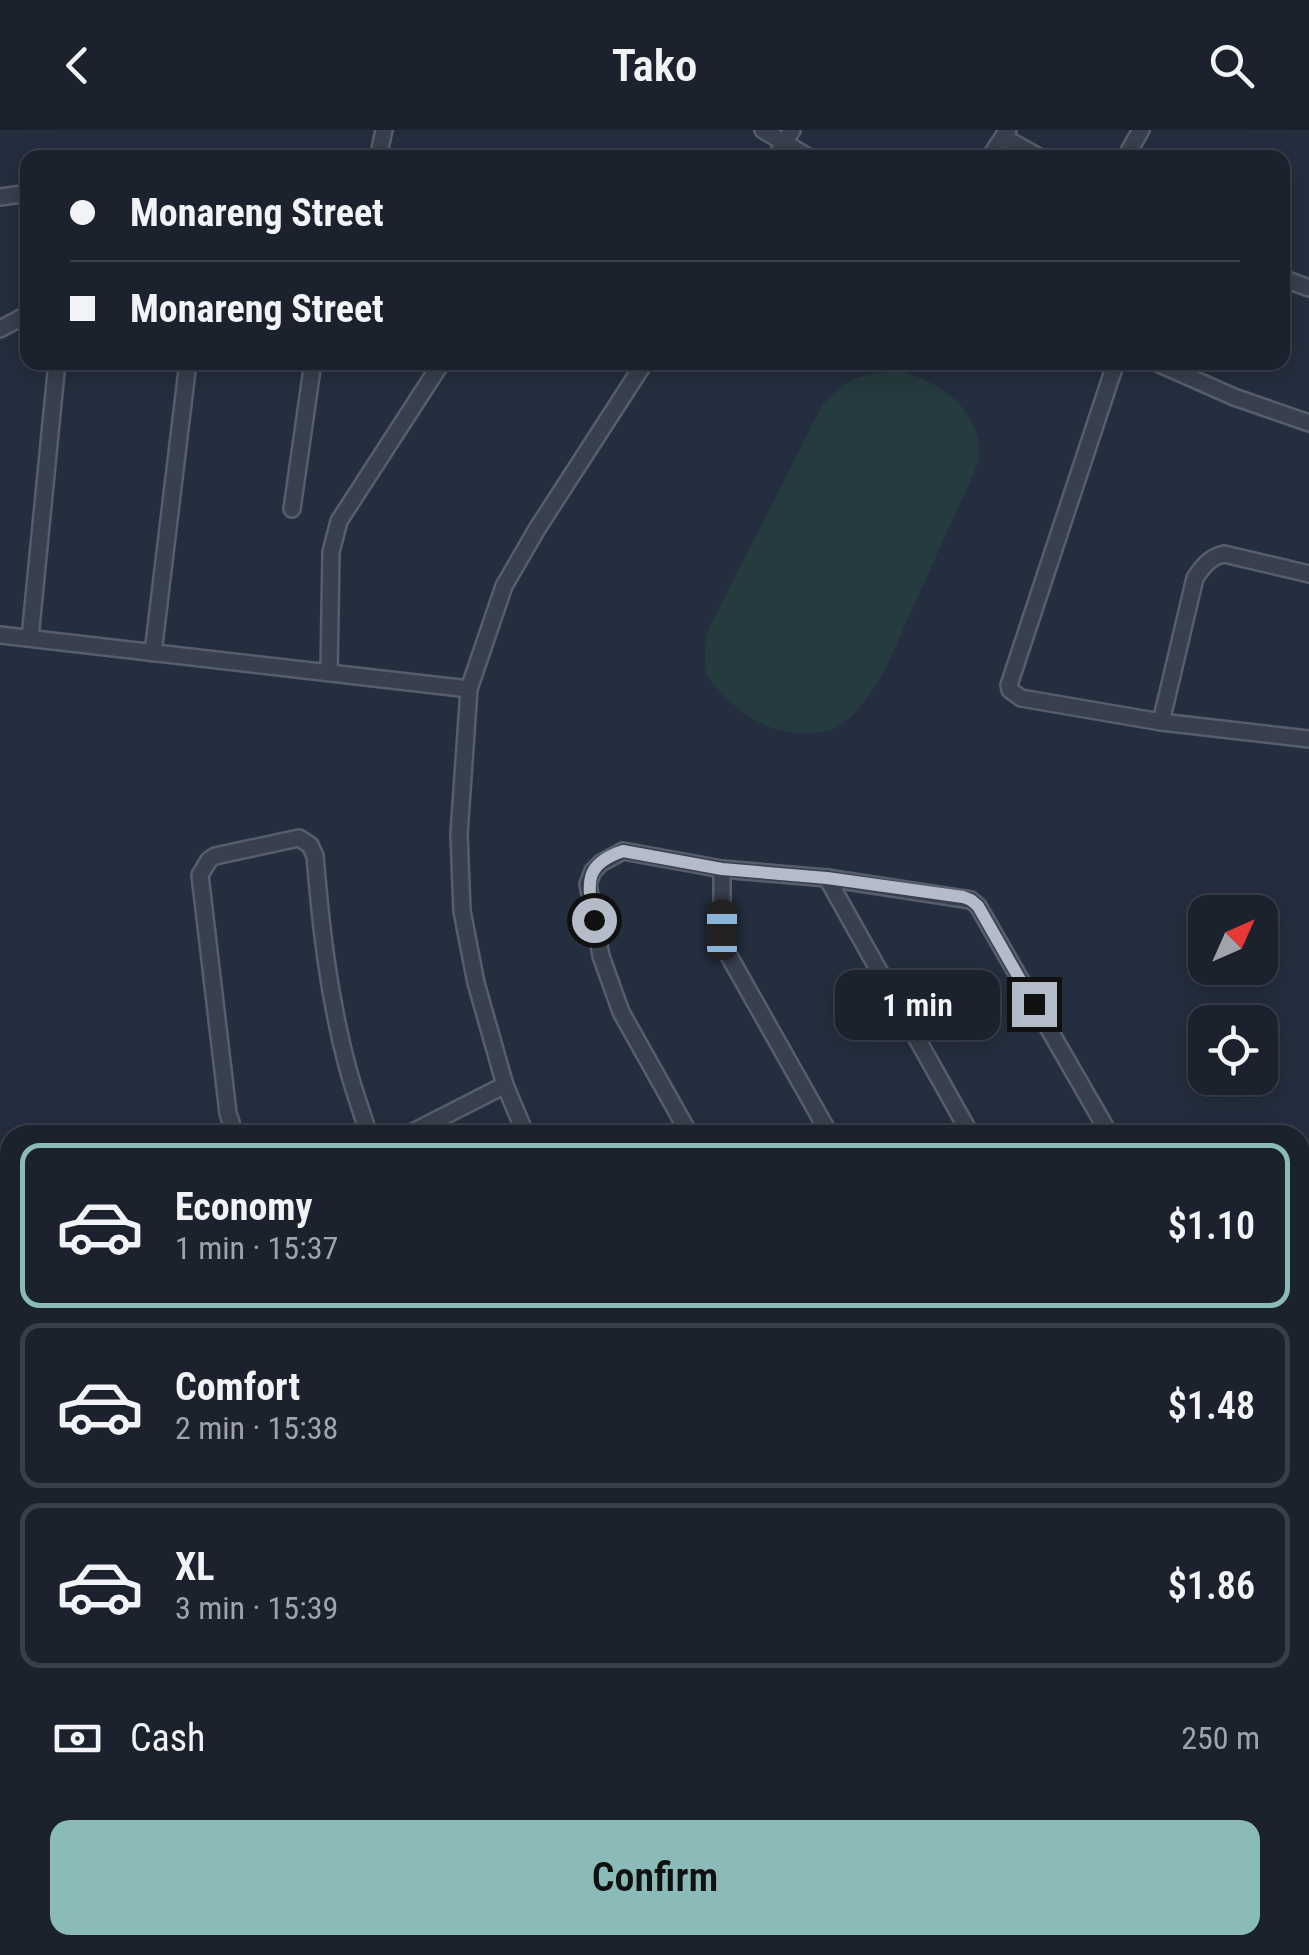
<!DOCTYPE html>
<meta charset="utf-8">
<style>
:root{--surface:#1b222e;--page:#282f3a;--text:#f1f3f6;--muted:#a0a4aa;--line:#393f4a;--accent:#8bbbb9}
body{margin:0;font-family:"Roboto Condensed",sans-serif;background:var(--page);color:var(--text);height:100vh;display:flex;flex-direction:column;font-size:38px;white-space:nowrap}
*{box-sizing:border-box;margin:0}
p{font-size:32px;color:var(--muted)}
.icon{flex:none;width:55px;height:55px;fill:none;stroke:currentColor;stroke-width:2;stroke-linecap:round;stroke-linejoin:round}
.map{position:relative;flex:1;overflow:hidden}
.details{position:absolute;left:0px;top:995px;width:1310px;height:830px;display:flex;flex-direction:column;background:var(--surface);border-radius:30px 30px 0 0;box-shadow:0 5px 25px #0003,0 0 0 2px var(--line)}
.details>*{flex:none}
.guide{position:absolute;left:20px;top:20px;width:1270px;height:220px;border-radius:20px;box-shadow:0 5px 25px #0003,0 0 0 2px var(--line);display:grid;align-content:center;height:220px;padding:0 50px;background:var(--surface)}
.needle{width:65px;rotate:45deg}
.fabs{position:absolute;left:1188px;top:765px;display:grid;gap:20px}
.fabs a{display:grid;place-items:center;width:90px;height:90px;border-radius:20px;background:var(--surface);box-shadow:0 5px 25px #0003,0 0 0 2px var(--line);font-size:50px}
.end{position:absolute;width:45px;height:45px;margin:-22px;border:12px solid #b4bbc9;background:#111;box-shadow:0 0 0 5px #111}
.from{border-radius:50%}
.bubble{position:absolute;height:70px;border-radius:20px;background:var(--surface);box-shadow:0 5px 25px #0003,0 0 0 2px var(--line);font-size:32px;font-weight:600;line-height:70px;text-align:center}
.car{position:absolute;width:30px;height:60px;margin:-30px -15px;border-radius:12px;box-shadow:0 0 8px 2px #0007;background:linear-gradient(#222 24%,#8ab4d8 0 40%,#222 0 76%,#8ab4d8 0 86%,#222 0)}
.guide b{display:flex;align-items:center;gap:35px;height:95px;font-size:38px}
.guide b+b{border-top:2px solid var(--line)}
.guide i{width:25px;height:25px;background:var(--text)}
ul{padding:18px 0 0;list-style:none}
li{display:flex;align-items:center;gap:30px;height:165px;margin:0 20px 15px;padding:0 30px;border:5px solid var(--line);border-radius:20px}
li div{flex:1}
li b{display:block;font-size:38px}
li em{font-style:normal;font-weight:600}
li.active{border-color:var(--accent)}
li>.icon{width:90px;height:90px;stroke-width:1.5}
.pay{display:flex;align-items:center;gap:25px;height:110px;padding:0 50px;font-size:38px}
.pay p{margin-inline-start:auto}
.action{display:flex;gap:20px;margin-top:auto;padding:20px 50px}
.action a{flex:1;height:115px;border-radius:20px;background:var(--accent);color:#111;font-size:40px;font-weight:600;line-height:115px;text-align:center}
header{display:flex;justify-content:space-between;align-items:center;height:130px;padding:0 50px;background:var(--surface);font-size:45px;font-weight:600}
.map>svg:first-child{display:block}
.green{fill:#263b3f}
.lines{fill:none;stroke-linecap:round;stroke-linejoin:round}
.minor-casing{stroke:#565e6c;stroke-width:20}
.minor{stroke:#38404e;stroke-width:15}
.route{stroke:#b4bbc9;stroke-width:12}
</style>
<header><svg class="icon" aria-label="back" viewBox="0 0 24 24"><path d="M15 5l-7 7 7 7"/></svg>Tako<svg class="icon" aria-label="search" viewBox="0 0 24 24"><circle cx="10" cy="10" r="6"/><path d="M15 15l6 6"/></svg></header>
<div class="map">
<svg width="1309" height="1825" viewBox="0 0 1309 1825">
<rect width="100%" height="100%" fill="#242e3e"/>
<path class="green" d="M900 241C934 251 967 269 977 306 980 313 979 323 979 331L884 542C870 564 856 588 832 600 825 603 816 603 809 603 772 605 743 587 720 561 716 557 712 554 709 549 702 535 706 517 707 502L822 276C852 243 858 246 900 241Z"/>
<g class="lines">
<defs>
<g id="minor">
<path d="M763 0 810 28"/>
<path d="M1003 7 1041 28"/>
<path d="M378 28 384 0"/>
<path d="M775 28 792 0"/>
<path d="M989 28 1008 0"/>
<path d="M1125 28 1141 0"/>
<path d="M0 67 28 63"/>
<path d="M1282 148 1309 158"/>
<path d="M0 199 28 184"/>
<path d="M1116 232 1009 555 1010 560 1021 568 1161 592 1309 609"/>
<path d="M1155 232 1234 267 1309 293"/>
<path d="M292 379 313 232"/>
<path d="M0 505 469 559"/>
<path d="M30 508 57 232"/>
<path d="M153 523 188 232"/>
<path d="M329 543 331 422 339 391 442 232"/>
<path d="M1161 592 1195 448C1203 436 1210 427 1224 424L1309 444"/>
<path d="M722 739V809L725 819 830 1005"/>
<path d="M827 748 971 1005"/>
<path d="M235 1005 228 983 200 745 209 730 215 726 299 708 310 715 315 726C321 798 329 869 348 939 354 961 362 983 369 1005"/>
<path d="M407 1005 505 955"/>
<path d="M526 1005 505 955 476 853 462 781 459 704 469 559 504 456 537 399 645 232"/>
<path d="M690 1005 621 882 601 826 588 754 593 741 601 733 623 721 722 739 827 748 971 770 978 776 1110 1005"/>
<path d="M1300 1116 1309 1118"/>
<path d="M0 1179 10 1190"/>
<path d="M1300 1219 1309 1185"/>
<path d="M0 1358 10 1369"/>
<path d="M1300 1458 1309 1453"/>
<path d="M0 1538 10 1548"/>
<path d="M1300 1588 1309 1584"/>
<path d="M0 1647 10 1658"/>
<path d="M0 1706 10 1697"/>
<path d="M0 1743 10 1754"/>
<path d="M66 1815 75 1825"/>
<path d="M167 1815 177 1825"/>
<path d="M533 1815 557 1825"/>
<path d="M778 1825 779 1815"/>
<path d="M881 1825 882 1815"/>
<path d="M1009 1825 1011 1815"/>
<path d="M1134 1825 1135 1815"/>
<path d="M1253 1825 1254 1815"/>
</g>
</defs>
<use href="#minor" class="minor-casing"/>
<use href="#minor" class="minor"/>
</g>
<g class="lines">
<path class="route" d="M594 790C588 754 582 735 623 721L722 739 827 748 963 767 971 770 978 776 1034 874"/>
</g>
</svg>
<div class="fabs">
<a><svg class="needle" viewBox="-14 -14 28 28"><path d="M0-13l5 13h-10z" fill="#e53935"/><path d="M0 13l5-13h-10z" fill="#a0a4aa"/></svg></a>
<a><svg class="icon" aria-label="locate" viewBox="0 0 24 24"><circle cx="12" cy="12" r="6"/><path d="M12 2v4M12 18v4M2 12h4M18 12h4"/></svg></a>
</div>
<i class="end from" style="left:594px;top:790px"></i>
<i class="end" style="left:1034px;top:874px"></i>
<div class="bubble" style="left:835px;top:840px;width:165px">1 min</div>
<i class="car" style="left:722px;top:800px;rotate:0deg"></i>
<div class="guide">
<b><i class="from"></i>Monareng Street</b>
<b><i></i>Monareng Street</b>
</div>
<section class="details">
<ul>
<li class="active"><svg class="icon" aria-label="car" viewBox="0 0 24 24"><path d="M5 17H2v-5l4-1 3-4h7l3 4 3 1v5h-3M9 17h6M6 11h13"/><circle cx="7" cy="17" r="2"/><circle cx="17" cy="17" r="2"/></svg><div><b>Economy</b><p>1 min · 15:37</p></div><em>$1.10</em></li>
<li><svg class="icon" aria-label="car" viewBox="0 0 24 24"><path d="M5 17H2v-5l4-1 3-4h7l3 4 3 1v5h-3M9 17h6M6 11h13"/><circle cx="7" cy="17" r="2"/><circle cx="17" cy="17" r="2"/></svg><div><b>Comfort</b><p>2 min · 15:38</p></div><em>$1.48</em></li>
<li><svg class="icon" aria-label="car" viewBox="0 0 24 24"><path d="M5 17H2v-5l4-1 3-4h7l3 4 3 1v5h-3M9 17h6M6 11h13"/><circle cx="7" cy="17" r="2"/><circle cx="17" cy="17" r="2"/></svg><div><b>XL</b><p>3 min · 15:39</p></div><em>$1.86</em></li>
</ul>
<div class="pay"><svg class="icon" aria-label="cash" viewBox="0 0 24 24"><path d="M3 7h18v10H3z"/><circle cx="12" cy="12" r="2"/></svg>Cash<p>250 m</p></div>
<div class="action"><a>Confirm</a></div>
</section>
</div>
